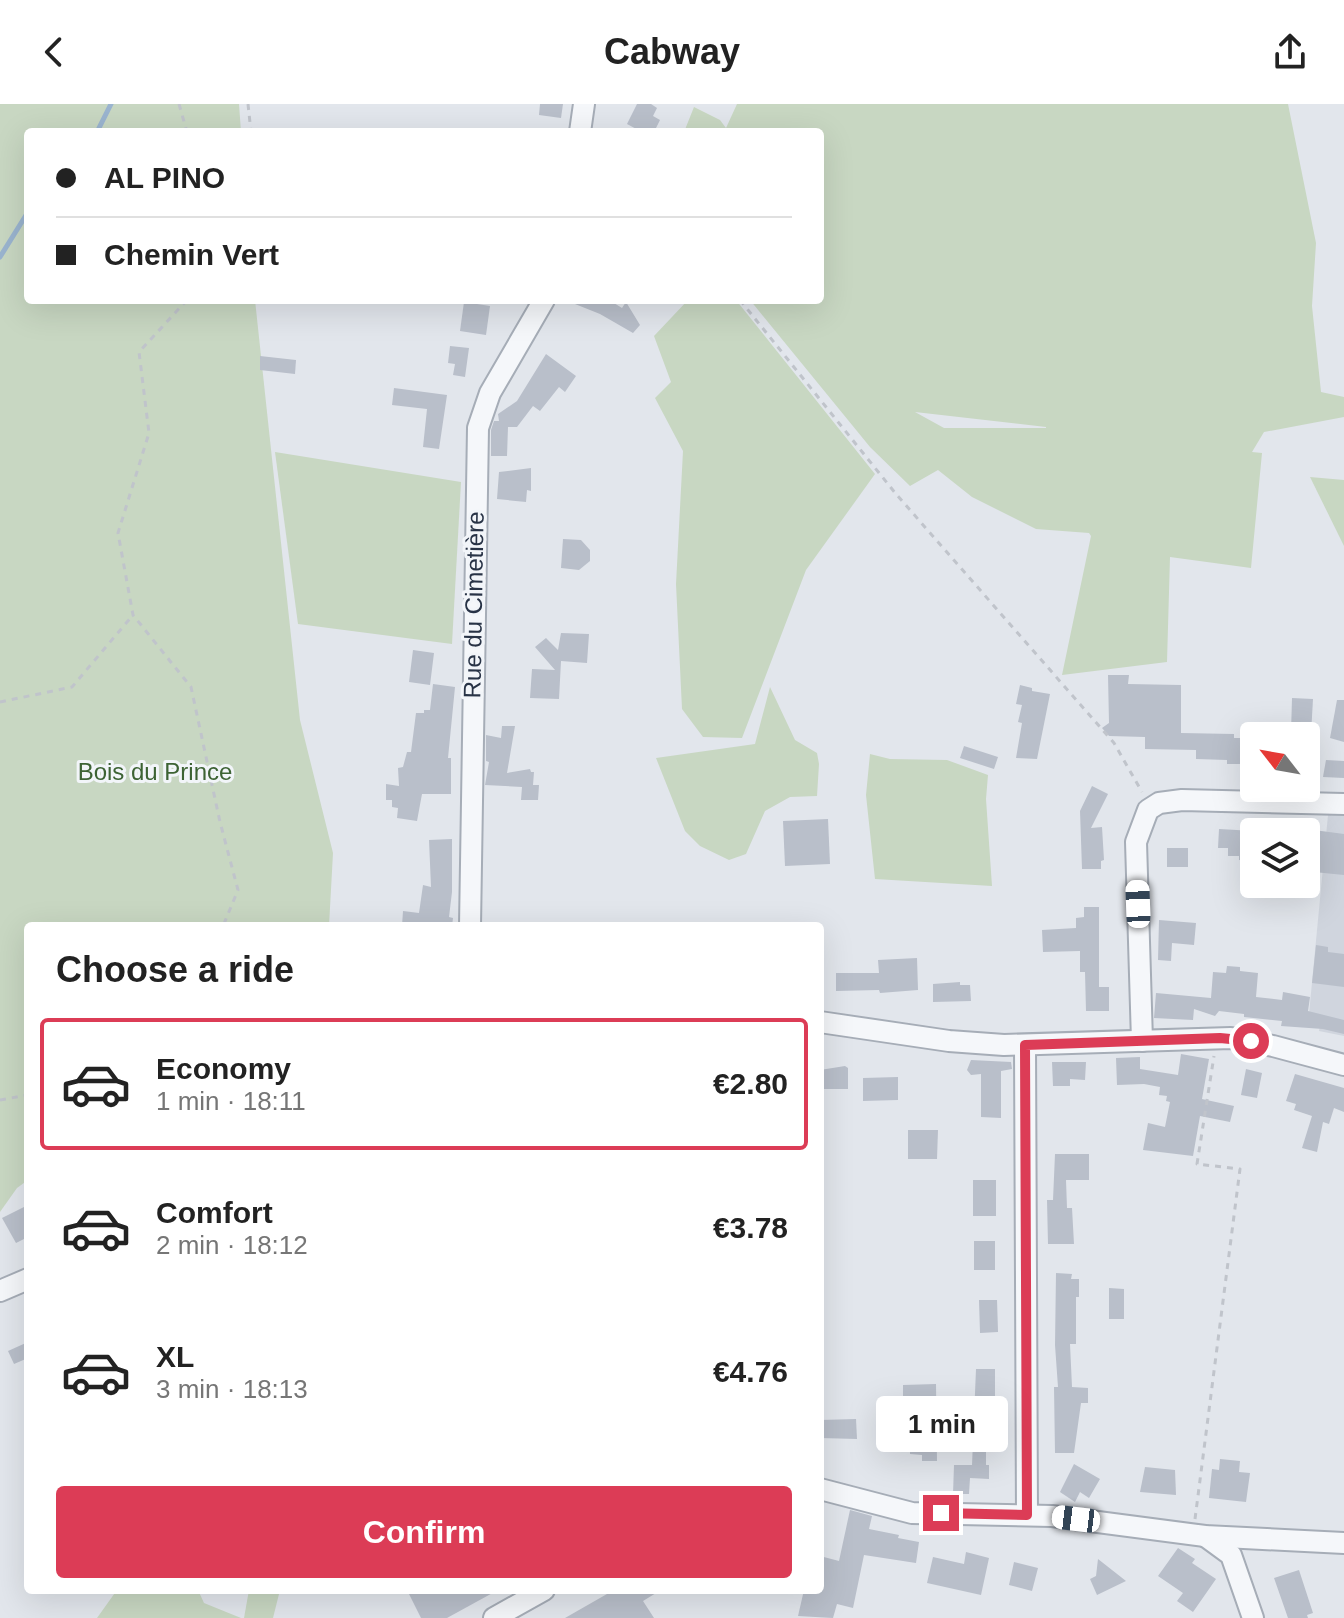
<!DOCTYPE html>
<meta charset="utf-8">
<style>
:root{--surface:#fff;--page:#f6f6f6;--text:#222;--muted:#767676;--line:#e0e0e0;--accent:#dc3c56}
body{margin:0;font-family:Arial,sans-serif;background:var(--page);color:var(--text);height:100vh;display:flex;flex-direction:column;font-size:30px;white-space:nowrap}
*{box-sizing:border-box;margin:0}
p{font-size:26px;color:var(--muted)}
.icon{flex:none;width:44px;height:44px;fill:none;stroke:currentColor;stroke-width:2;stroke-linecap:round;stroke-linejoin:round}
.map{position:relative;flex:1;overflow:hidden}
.panel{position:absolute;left:24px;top:818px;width:800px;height:672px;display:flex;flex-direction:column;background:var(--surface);border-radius:8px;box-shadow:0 8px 32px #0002}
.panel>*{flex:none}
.hud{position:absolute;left:24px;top:24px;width:800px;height:176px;border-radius:8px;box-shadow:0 8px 32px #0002;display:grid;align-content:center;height:176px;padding:0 32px;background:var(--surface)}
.needle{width:52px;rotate:301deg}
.fabs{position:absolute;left:1240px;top:618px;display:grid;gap:16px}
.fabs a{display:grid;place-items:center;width:80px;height:80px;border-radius:8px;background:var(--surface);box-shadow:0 8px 32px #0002;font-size:40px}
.end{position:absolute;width:36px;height:36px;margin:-18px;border:10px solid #dc3c56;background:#fff;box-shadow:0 0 0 4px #fff}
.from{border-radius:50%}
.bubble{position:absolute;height:56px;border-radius:8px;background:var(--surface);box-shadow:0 8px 32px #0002;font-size:26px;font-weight:700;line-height:56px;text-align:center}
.car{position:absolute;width:24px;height:48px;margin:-24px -12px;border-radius:10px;box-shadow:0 0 6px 2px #0007;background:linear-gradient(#fff 24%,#345 0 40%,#fff 0 76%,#345 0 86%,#fff 0)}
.hud b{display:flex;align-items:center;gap:28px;height:76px;font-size:30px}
.hud b+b{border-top:2px solid var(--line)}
.hud i{width:20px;height:20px;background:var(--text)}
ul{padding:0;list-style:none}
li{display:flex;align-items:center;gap:24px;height:132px;margin:0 16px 12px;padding:0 16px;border:4px solid transparent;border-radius:8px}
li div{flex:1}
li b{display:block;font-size:30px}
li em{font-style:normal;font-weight:700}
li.selected{border-color:var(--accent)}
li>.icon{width:72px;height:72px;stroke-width:1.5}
h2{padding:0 32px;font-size:36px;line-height:96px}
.action{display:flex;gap:16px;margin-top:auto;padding:16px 32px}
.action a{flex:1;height:92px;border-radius:8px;background:var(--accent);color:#fff;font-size:32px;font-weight:700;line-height:92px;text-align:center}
header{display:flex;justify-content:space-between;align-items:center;height:104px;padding:0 32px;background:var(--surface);font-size:36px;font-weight:700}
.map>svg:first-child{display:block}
.built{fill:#d0d5de}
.green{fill:#c8d7c2;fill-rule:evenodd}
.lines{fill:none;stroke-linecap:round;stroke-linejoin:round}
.stream{stroke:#9ab4cf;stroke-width:5}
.building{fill:#b9bfca}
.minor-casing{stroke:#a6adb7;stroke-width:24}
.path{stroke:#c0c4cb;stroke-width:3;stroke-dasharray:6 6;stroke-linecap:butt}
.minor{stroke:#f5f7fa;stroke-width:20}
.route{stroke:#dc3c56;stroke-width:10}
.labels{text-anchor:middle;stroke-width:6;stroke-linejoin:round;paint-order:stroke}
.street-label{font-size:24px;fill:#283346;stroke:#f2f5f9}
.park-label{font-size:24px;fill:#3d6334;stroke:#f2f5f9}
</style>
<header><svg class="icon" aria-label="back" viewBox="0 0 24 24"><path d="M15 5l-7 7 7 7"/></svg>Cabway<svg class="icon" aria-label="share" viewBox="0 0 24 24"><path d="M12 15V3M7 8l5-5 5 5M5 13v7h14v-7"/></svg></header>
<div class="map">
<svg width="1344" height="1514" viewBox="0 0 1344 1514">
<rect width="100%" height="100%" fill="#e2e6ec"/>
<path class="built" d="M1328 711 1344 712V932L1319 927 1322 913 1309 910Z"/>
<g class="green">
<path d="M0 0H239L241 28H28V196H255L300 616 333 749 329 822H28V1076L17 1084 0 1108Z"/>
<path d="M737 0H1288L1316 139 1312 202 1321 288 1344 293V313L1264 328 1252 348 1262 349 1251 464 1170 453 1167 558 1062 571 1091 432 1089 429 1036 425 972 393 938 366 910 382 870 343 750 196H820V28H684L694 3 720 16 726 24ZM915 308 1046 323V324H944Z"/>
<path d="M688 196H736L875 370 806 466 742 634 703 633 682 605 676 480 683 347 655 294 671 278 654 232Z"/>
<path d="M275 348 461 378 452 540 298 520Z"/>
<path d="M1310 373 1344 376V442Z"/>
<path d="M770 583 795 636 817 649 819 660 817 692 790 693 765 707 746 750 729 756 700 742 685 727 656 654 755 640Z"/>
<path d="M870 650 890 655 947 656 988 671 986 695 992 782 875 775 866 691Z"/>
<path d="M117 1486H198L204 1499 241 1514H97Z"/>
<path d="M249 1486H280L273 1514H244Z"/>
</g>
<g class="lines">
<g class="stream">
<path d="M97 28 111 0"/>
<path d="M0 153 28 108"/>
</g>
</g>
<g class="building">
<path d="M540 0H563L561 14 539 11Z"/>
<path d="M637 0H651L657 4 653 12 660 16 654 28H642L627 20Z"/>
<path d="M565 196H609L622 204 626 198 640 221 633 229 600 210Z"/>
<path d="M464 198 490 202 486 231 460 227Z"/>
<path d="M450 242 469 244 465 273 453 271 455 260 448 259Z"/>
<path d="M546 250 576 272 565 288 559 283 540 307 533 302 517 323H508L507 352H491V326L494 317H499L498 310 517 297Z"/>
<path d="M260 252 296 256 295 270 260 266Z"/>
<path d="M394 284 447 291 439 345 423 343 427 305 392 301Z"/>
<path d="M531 364V387L527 386 526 398 497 395 499 368Z"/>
<path d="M563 435 581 436 590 446V457L579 466 561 464Z"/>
<path d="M561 529 589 530 587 559 561 557 559 595 530 594 532 565 555 566 535 543 546 534 558 546Z"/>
<path d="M413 546 434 549 430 581 409 578Z"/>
<path d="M1108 571H1129L1128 580 1181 581V629L1234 630V634H1240V660H1227V656L1196 655V646L1145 645V633L1109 632 1102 624 1109 619Z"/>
<path d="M433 580 455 583 448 654H451V690H422L417 717 397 714 398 704 392 703V696H386V680L399 682 398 664 403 663 407 648H411L416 609H424V606H430Z"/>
<path d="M1020 581 1032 584V587L1050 590 1037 655 1016 654 1022 619 1018 618 1022 601 1016 600Z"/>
<path d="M1292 594 1313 595 1311 630 1291 629Z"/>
<path d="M1337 596H1344V638L1330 634Z"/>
<path d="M502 622H515L507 669 530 665 531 668H534L533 681H539L538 696H521L522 683 485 681 489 658 486 657V631L501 634Z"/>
<path d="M964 642 998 653 994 665 960 654Z"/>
<path d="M1326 656 1344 657V674L1323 673Z"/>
<path d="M1092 682 1108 690 1091 724 1102 723 1104 756 1101 757V765H1082L1080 707Z"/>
<path d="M828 715 830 760 785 762 783 717Z"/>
<path d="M1219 725 1254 727V757L1239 756V752H1228V744H1218Z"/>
<path d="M1306 725 1344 730V771L1314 768 1316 748 1306 747Z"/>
<path d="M452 735V788L449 813 453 814 452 822H402L403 807 419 809 423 781 431 783 429 736Z"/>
<rect x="1167" y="744" width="21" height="19"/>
<path d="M1084 803H1099V883H1109V907H1086L1085 868H1080V847L1043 848 1042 826 1076 824V814L1084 813Z"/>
<path d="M1159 816 1196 819 1194 841 1172 839 1171 857 1158 856Z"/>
<path d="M1316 841 1328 843V848L1344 850V883L1312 879Z"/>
<path d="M917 854 918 886 880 889 879 886 836 887V869H879L878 856Z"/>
<path d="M1227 862 1240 863V867L1258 869 1256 893 1282 896 1283 888 1310 893 1308 907 1344 916V930L1323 925 1281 922 1282 917 1244 913V910L1219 907 1215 912 1194 905 1193 916 1154 914 1156 889 1211 894 1213 868 1226 869Z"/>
<path d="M960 878V881H970L971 897 933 898V880Z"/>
<path d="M1181 950 1209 955 1202 995 1234 1002 1230 1018 1200 1012 1193 1052 1143 1046 1148 1019 1165 1023 1170 998 1166 997 1167 992 1159 991 1160 983 1144 980 1117 981 1116 954 1140 953V965L1178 971Z"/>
<path d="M971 956 1011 958 1012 965 1001 967V1014L981 1013V970L971 971 967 966Z"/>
<path d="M1052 958H1086L1085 976 1070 975V982H1053Z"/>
<path d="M845 962 848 964V985H820V966Z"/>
<path d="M1246 965 1262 969 1257 994 1241 991Z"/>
<path d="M1295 970 1344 984V1008L1334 1004 1329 1020 1323 1018 1317 1048 1302 1044 1312 1012 1294 1006 1296 1000 1286 997Z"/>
<path d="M898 973V996L863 997V974Z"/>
<path d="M908 1026H938L937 1055H908Z"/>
<path d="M1055 1050H1089V1076H1066L1067 1104H1072L1074 1140H1048L1047 1096H1053Z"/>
<rect x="973" y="1076" width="23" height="36"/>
<path d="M28 1101V1133L16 1139 2 1114Z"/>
<rect x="974" y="1137" width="21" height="29"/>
<path d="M1056 1169 1072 1170 1071 1175H1079V1193H1076V1240H1070L1072 1283 1088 1284V1299H1081L1074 1349H1055L1054 1283H1058L1055 1241Z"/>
<path d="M1109 1184 1124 1185V1215H1109Z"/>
<path d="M979 1196H997L998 1228 980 1229Z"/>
<path d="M28 1238V1254L14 1260 8 1247Z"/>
<path d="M976 1265H995V1312H1001V1328H986V1361H989V1375L970 1374 969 1390H953L954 1361H972Z"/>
<path d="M936 1280 937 1357H922V1351L910 1350V1297L903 1298V1281Z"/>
<path d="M856 1315 857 1335 820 1334V1316Z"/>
<path d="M1220 1355 1240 1357 1239 1368 1250 1369 1246 1398 1209 1394 1212 1365 1219 1366Z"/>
<path d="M1074 1360 1100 1375 1089 1394 1080 1388 1075 1398 1060 1388Z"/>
<path d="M1145 1363 1175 1366 1176 1391 1140 1388Z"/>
<path d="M850 1406 872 1412 869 1425 899 1431 898 1434 919 1438 916 1459 864 1451 853 1504 837 1500 833 1514 798 1512 804 1486H820V1452L839 1457Z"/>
<path d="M1178 1444 1195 1455 1192 1459 1216 1475 1193 1508 1177 1497 1183 1489 1158 1472Z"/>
<path d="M966 1448 989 1454 981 1491 927 1479 933 1453 964 1460Z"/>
<path d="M1098 1455 1126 1477 1097 1491 1090 1475 1096 1472Z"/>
<path d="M1014 1458 1038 1464 1032 1487 1009 1481Z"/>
<path d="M1299 1466 1313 1509 1307 1511 1308 1514H1288L1274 1474Z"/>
<path d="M407 1486H498L447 1514H421Z"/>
<path d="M614 1486H661L643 1497 654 1514H565Z"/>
</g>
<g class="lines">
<defs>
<g id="minor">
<path d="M580 28 584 0"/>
<path d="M470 822 478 324 490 289 544 196"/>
<path d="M820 918 949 937 1004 941 1231 934 1273 942 1344 961"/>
<path d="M1142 937 1136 738 1148 706 1159 699 1182 696 1344 700"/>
<path d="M1025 941 1027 1411"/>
<path d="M0 1187 28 1175"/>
<path d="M820 1385 912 1409 1052 1412 1205 1432 1344 1439"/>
<path d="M1205 1432 1231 1451 1253 1514"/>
<path d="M494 1514 544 1486"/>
</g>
</defs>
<use href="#minor" class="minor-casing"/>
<g class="path">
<path d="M179 0 187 28"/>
<path d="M248 0 251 28"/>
<path d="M187 196 139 248 149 329 118 429 133 511 191 583 220 718 238 786 223 822"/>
<path d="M740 196 896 390 1114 639 1142 688"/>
<path d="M0 598 72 583 133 511"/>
<path d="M0 996 28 991"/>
<path d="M1195 1415 1240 1065 1197 1060 1214 952"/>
</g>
<use href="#minor" class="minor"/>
</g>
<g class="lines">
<path class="route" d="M941 1409 1027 1411 1025 941 1220 934 1251 937"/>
</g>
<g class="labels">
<g class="street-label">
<text transform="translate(474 501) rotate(-89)" y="8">Rue du Cimetière</text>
</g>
<g class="park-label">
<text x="155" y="676">Bois du Prince</text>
</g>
</g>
</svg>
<div class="fabs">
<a><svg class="needle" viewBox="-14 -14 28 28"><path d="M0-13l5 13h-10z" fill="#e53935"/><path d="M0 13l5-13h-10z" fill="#767676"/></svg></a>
<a><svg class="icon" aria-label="layers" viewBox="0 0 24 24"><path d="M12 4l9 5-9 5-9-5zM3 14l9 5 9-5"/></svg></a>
</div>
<i class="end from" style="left:1251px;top:937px"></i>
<i class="end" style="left:941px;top:1409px"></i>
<div class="bubble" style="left:876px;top:1292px;width:132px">1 min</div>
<i class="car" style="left:1138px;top:800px;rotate:358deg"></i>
<i class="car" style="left:1076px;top:1415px;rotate:277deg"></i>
<div class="hud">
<b><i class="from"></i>AL PINO</b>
<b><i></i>Chemin Vert</b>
</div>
<section class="panel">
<h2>Choose a ride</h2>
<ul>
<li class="selected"><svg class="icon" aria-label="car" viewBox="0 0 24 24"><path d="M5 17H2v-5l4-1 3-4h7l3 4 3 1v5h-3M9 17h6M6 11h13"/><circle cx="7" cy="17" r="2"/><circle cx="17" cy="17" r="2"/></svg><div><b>Economy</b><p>1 min · 18:11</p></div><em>€2.80</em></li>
<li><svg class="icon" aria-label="car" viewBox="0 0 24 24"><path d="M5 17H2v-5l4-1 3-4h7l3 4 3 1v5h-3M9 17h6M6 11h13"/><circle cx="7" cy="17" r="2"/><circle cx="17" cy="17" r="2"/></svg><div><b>Comfort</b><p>2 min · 18:12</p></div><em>€3.78</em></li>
<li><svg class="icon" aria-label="car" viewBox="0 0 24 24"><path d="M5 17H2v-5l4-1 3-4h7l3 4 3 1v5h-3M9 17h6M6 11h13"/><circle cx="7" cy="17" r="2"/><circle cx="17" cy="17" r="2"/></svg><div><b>XL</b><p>3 min · 18:13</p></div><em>€4.76</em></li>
</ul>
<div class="action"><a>Confirm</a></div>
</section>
</div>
